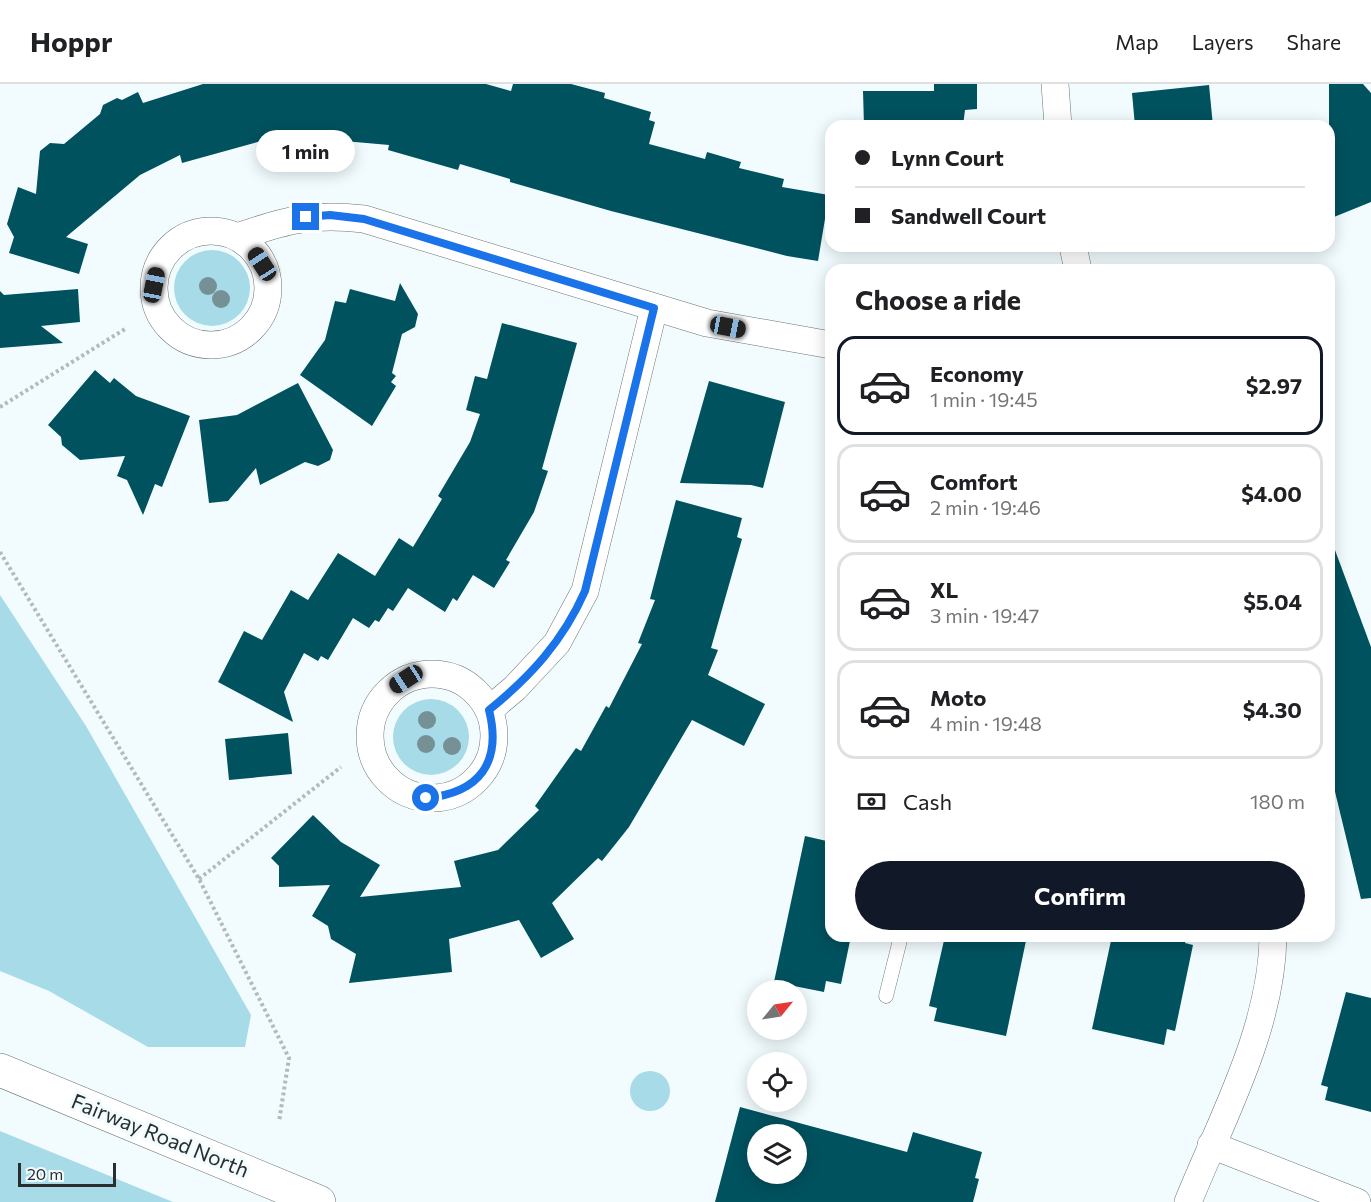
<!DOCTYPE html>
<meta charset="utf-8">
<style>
:root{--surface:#fff;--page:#f2f2f2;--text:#202124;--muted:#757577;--line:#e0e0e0;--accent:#111827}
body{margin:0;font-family:Commissioner,sans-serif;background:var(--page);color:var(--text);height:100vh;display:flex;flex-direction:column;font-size:22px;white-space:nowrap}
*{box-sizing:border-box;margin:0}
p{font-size:20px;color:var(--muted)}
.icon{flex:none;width:33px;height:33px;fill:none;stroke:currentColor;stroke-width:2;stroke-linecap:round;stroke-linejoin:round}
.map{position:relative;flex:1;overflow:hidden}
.sheet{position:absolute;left:825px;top:180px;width:510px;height:678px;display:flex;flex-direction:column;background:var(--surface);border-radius:18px;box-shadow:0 3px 15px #0003}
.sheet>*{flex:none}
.guide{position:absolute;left:825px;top:36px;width:510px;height:132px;border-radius:18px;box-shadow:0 3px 15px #0003;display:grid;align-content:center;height:132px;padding:0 30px;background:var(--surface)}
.needle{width:39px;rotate:60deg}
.tools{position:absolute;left:747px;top:896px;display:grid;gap:12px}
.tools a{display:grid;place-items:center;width:60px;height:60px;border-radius:50%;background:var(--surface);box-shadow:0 3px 15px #0003;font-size:30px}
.scale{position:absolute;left:18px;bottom:15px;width:98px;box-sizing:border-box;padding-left:6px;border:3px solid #2a2e2f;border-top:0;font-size:16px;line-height:21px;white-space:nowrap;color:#2a2e2f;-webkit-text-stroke:4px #f2fcfe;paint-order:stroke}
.end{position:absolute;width:27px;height:27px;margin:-14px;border:8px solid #1a73e8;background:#fff;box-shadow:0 0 0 3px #fff}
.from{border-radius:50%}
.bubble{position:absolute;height:42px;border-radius:21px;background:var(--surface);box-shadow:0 3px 15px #0003;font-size:20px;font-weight:700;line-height:42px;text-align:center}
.car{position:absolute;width:18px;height:36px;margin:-18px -9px;border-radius:8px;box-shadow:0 0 4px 2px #0007;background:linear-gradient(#222 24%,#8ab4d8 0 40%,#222 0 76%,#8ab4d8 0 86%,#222 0)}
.guide b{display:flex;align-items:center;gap:21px;height:57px;font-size:22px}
.guide b+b{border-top:2px solid var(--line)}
.guide i{width:15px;height:15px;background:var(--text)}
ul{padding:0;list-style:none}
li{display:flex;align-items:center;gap:18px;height:99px;margin:0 12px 9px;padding:0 18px;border:3px solid var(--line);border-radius:18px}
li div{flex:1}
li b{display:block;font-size:22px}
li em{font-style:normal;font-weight:700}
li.active{border-color:var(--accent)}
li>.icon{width:54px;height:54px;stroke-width:1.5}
h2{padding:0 30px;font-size:27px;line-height:72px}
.pay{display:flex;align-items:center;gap:15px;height:66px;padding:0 30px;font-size:22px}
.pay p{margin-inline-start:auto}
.primary-button{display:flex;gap:12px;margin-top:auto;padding:12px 30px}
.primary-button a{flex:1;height:69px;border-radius:36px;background:var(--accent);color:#fff;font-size:24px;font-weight:700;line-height:69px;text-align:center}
header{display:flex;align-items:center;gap:36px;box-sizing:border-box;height:84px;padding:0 30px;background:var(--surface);border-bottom:2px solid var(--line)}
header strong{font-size:28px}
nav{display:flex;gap:33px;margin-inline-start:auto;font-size:21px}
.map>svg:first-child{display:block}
.green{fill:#a7dbe7}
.building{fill:#00525f;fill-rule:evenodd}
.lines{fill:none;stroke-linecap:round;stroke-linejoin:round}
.service-casing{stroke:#6c7476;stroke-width:15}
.minor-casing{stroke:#6c7476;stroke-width:28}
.secondary-casing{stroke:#6c7476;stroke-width:34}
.path{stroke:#b2babb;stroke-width:4;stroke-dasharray:3 3;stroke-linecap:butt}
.service{stroke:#fff;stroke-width:14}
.minor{stroke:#fff;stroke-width:27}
.secondary{stroke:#fff;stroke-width:33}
.tree{fill:#759196}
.route{stroke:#1a73e8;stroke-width:8}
.labels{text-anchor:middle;stroke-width:6;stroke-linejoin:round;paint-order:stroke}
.street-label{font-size:21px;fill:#2a2e2f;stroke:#f2fcfe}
</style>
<header>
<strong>Hoppr</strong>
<nav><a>Map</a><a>Layers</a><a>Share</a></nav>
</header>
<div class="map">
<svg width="1371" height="1118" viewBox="0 0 1371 1118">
<rect width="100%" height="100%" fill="#f2fcfe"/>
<g class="green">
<circle cx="212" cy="204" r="38"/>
<path d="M0 511 86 642 251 931 245 963H148L49 907 0 887Z"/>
<circle cx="431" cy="653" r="38"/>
<circle cx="650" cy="1007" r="20"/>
<path d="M0 1047 173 1118H0Z"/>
</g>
<g class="building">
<path d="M203 0H486L511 7 513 0H571L605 9 604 14 651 28 649 36 655 38 649 60 705 75 707 68 741 78 739 84 784 95 782 103 829 111 818 177 787 172 611 127 510 98V95L460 80 458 86 388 66 389 61 310 54 265 56 182 79 180 71 140 91 66 153 88 160 79 190 9 169 14 153 7 140 18 103 36 110 40 67 50 59 64 60 100 30 103 21 117 14 122 16 138 8 143 19Z"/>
<path d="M934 0H977V25L965 26 963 42H864L863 7H934Z"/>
<path d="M1329 0H1363L1371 9V118L1329 135Z"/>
<path d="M1209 1 1213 42H1135L1132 9Z"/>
<path d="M400 199 418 230 415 243 402 250 392 289 396 292 391 298 396 302 372 342 300 291 325 256 335 217 346 219 350 205 395 217Z"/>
<path d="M78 205 80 238 41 242 63 259 0 264V207L4 211Z"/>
<path d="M502 239 577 259 542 385 548 387 534 428 506 476 510 478 494 504 473 491 457 517 453 514 445 528 408 504 393 527 388 524 379 538 375 536 369 544 353 534 328 576 321 572 318 577 304 569 284 608 293 638 218 598 244 547 262 556 291 506 308 516 338 469 375 492 399 454 413 463 442 415 438 412 470 358 480 330 466 326 475 292 487 295Z"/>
<path d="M95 286 110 299 114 294 136 312 190 332 162 403 155 400 143 431 127 396 117 392 125 372 80 376 62 361 61 353 48 341Z"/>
<path d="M709 297 785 318 763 404 751 401 680 399Z"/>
<path d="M298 299 333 366 330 376 318 382 305 378 260 401 256 384 228 417 209 419 199 336 237 331Z"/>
<path d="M676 416 742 434 737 453 742 455 711 564 718 566 708 591 765 620 744 662 692 636 629 743 602 777 598 774 552 819 574 855 541 874 519 836 449 855 452 888 349 899 356 870 331 855 328 842 312 832 330 801 279 803V782L271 774 313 731 341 758 380 781 360 813 461 803 454 777 498 766 539 726 535 722 576 664 581 667 606 622 609 624 642 560 638 559 655 516 650 515Z"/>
<path d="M1332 458 1371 563V814L1361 815 1329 683V459Z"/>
<path d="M288 649 292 690 229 696 225 655Z"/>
<path d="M805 752 831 758V852H851L841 900 826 897 824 908 774 898Z"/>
<path d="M945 852H1027L1006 952 934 937 937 924 929 922Z"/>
<path d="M1112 852H1187L1185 859 1193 861 1175 947 1167 945 1164 961 1092 945Z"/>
<path d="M1346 908 1371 914V1028L1325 1016 1328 1003 1321 1001Z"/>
<path d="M740 1023 907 1068 913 1048 982 1068 975 1094 979 1095 973 1118H715ZM758 1050H796V1089H758Z"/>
</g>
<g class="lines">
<defs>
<path id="service" d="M886 912 901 852"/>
<g id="minor">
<path d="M1055 0 1058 42"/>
<circle cx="211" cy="204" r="57"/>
<path d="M237 153C286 136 312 129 364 135L707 239 831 261"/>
<path d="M1073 162 1078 186"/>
<circle cx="432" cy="652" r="62"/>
<path d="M489 626 515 604 557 559 585 507 654 224"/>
<path d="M1211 1061 1357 1118"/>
<path d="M1188 1118C1222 1034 1272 944 1273 852"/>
</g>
<path id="secondary" d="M0 986 319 1118"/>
</defs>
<use href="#service" class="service-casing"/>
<use href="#minor" class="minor-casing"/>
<use href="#secondary" class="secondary-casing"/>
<g class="path">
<path d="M0 323 125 245"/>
<path d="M0 468 199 795 289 974 279 1038"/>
<path d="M199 795 341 683"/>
</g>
<use href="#service" class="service"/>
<use href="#minor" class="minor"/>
<use href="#secondary" class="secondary"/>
</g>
<g class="tree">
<circle cx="208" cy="202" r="9"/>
<circle cx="221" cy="215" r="9"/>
<circle cx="427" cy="636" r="9"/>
<circle cx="426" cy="660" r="9"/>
<circle cx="452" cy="662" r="9"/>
</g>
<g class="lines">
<path class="route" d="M306 133 330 131 364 135 654 224 585 507C563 557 531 592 489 626 502 678 480 709 426 714"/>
</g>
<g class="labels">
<g class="street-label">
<text transform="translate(160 1052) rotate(22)" y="7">Fairway Road North</text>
</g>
</g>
</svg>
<div class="tools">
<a><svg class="needle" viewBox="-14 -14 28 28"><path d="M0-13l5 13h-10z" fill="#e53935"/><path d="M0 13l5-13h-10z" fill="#757577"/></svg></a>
<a><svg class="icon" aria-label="locate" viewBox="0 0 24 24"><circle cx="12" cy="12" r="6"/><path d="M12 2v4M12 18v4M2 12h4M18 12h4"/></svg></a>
<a><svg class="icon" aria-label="layers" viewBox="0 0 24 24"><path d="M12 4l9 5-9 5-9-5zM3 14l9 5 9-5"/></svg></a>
</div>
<div class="scale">20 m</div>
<i class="end from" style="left:426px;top:714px"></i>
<i class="end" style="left:306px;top:133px"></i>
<div class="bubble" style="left:256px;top:46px;width:99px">1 min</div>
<i class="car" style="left:262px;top:180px;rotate:327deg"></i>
<i class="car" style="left:154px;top:201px;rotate:11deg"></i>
<i class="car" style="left:728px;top:243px;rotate:101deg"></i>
<i class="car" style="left:406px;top:595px;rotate:237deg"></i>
<div class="guide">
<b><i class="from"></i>Lynn Court</b>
<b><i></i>Sandwell Court</b>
</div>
<section class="sheet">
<h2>Choose a ride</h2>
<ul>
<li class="active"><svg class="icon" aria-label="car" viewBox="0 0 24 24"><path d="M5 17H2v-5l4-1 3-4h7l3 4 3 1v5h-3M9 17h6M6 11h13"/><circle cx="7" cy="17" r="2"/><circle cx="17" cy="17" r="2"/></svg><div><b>Economy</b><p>1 min · 19:45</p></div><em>$2.97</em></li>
<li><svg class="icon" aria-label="car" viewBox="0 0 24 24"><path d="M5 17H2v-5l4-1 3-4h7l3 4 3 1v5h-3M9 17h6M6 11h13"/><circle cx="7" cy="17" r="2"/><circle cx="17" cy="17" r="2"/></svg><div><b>Comfort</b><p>2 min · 19:46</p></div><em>$4.00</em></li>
<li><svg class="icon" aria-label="car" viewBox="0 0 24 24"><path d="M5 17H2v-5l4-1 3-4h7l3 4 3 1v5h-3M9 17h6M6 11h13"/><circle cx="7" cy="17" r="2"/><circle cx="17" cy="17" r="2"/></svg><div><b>XL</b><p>3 min · 19:47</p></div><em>$5.04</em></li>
<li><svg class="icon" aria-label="car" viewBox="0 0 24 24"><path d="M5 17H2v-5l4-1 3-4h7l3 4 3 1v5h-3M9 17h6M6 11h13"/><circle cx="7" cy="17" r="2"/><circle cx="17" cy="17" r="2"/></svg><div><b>Moto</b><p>4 min · 19:48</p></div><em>$4.30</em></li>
</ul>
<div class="pay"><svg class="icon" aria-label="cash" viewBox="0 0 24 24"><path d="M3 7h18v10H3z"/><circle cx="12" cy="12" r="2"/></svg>Cash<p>180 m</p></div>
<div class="primary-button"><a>Confirm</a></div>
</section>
</div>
